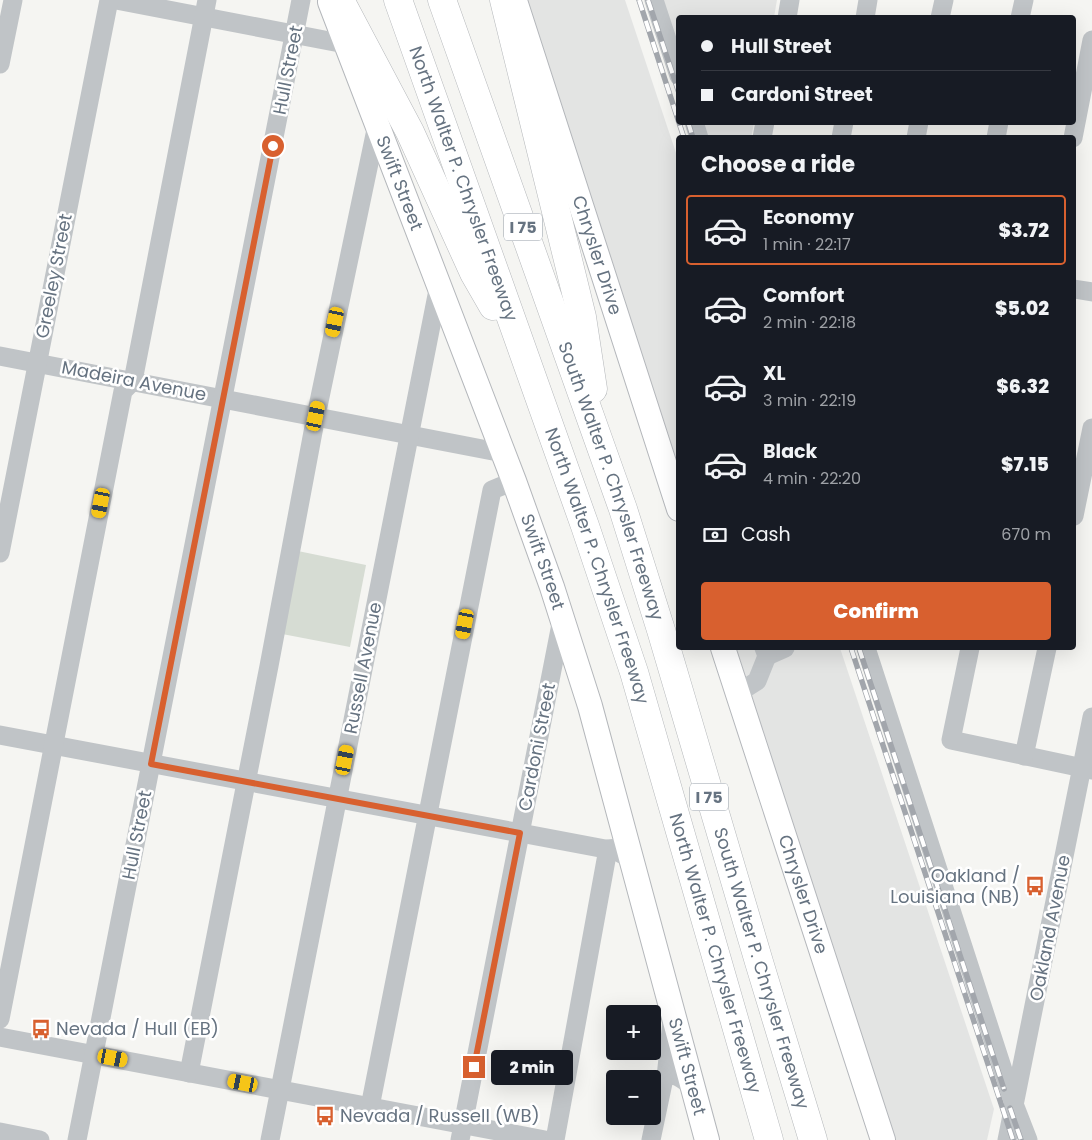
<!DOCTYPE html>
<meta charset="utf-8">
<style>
:root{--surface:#171b24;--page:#242831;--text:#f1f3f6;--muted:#9ea1a6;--line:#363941;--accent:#d8602f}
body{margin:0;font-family:Poppins,sans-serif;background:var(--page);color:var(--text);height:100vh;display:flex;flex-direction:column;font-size:19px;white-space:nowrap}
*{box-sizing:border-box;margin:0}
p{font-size:16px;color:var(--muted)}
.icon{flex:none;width:28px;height:28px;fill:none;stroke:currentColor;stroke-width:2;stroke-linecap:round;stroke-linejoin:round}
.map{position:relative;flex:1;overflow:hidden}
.panel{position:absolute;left:676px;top:135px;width:400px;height:515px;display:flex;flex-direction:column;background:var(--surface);border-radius:5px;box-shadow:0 5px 20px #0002}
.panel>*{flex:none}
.hud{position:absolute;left:676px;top:15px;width:400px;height:110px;border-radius:5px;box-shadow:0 5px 20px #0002;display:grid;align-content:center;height:110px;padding:0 25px;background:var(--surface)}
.buttons{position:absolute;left:606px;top:1005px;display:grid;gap:10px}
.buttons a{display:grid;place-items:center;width:55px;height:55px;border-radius:5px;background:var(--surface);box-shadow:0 5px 20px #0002;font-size:25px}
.end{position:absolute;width:22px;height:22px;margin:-11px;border:6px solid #d8602f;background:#fff;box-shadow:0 0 0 2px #fff}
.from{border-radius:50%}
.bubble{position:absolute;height:35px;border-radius:5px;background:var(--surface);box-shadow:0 5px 20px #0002;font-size:16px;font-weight:800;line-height:35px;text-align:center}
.car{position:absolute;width:15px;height:30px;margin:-15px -8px;border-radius:6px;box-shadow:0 0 4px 1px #0007;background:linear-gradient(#f5c518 24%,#345 0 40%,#f5c518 0 76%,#345 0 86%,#f5c518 0)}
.hud b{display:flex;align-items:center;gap:18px;height:48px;font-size:19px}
.hud b+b{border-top:1px solid var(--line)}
.hud i{width:12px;height:12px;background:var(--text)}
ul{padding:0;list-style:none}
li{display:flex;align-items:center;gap:15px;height:70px;margin:0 10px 8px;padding:0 15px;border:2px solid transparent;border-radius:5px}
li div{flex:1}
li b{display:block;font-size:19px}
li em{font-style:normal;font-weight:800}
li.current{border-color:var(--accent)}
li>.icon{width:45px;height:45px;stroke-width:1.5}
h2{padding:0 25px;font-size:22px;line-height:60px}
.pay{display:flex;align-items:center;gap:12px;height:55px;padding:0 25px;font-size:19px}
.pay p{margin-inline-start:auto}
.primary-button{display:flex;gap:10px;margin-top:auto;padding:10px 25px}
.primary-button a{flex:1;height:58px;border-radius:5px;background:var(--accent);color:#fff;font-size:20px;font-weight:800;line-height:58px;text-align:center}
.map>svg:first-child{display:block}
.built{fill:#e3e4e3}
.green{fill:#d6dcd3}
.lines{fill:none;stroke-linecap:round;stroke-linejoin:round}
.major-casing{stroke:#b4b7bb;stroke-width:26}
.highway-casing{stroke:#b5b8bb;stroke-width:29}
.minor{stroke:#c0c4c7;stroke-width:19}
.major{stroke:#fff;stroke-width:24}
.highway{stroke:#fff;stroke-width:28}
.rail-casing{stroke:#a2a6ac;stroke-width:5.5}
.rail{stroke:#fff;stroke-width:4;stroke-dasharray:11;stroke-linecap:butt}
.route{stroke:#d8602f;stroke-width:6}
.labels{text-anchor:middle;stroke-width:5;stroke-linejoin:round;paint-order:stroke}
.shield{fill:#fff;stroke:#949da7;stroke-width:1}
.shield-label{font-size:16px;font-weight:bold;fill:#667381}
.street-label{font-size:18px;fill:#667381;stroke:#fff}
.poi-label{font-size:18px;fill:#667381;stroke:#fff;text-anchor:start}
</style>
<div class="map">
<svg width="1092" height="1140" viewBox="0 0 1092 1140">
<rect width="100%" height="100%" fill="#f5f5f2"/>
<g class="built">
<path d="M520 0H625L679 162V487Z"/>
<path d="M663 0H777L774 17 679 18V48Z"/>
<path d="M703 123H754L751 138 708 137Z"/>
<path d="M731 648H840L994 1109 987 1140H892Z"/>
</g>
<path class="green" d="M293 550 366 565 350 647 277 633Z"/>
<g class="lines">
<defs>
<g id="major">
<path id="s1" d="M330 2 514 481 552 587 590 706 707 1140"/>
<path id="s2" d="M516 4 679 509"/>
<path id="s3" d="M723 648 883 1140"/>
</g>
<g id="highway">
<path d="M340 0 410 132 474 273 493 306"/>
<path id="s4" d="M398 0 585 526 634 672 769 1140"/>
<path id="s5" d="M442 0 623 509 661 630 759 962 813 1140"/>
<path d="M504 0 582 317 593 389"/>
</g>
</defs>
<use href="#major" class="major-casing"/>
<use href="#highway" class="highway-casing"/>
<g class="minor">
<path d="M116 0 345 44"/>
<path d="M654 0 679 76"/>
<path d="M787 18 790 0"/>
<path d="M865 18 868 0"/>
<path d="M940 18 944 0"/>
<path d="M1020 18 1024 0"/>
<path d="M0 64 13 0"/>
<path d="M694 122 699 138"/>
<path d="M762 138 765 122"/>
<path d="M841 138 844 122"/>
<path d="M916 138 919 122"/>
<path d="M996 138 999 122"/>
<path d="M1073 138 1092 40"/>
<path d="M1074 289 1092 292"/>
<path d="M0 356 503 453"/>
<path d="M1074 516 1092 428"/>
<path d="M0 553 109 0"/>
<path d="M866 648 1014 1104 1028 1140"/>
<path d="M970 648 951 740 1092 770"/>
<path d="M767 656 785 648"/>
<path d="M738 693 757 681 767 656 764 648"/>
<path d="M0 735 616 851 627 857 634 867"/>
<path d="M1024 756 1047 648"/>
<path d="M0 1019 123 391 133 381 207 0"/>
<path d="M0 1037 545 1140"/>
<path d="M189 1073 269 666 316 416 377 125"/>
<path d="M666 1077 672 1021"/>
<path d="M370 1107 492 490 514 481"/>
<path d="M0 1132 40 1140"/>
<path d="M77 1140 301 0"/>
<path d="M270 1140 439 285"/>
<path d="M460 1140 562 619"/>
<path d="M555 1140 608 849 619 848"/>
<path d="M651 1140 664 1078C674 1070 684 1081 693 1087"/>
<path d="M1007 1140 1092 717"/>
</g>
<use href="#major" class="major"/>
<use href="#highway" class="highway"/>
<defs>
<g id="rail">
<path d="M639 0 684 138"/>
<path d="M648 0 679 93"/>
<path d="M688 122 693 138"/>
<path d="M851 648 1013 1140"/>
<path d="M859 648 1004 1089"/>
<path d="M1010 1108 1021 1140"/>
</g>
</defs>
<use href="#rail" class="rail-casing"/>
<use href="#rail" class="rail"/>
</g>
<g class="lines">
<path class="route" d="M273 146 151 764 520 833 474 1067"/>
</g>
<defs>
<symbol id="bus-bare" viewBox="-9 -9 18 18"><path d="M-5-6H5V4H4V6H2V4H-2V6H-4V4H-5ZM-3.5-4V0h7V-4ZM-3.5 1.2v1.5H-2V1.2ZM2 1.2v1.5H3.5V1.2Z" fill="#d8602f" stroke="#fff" stroke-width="2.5" paint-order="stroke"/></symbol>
</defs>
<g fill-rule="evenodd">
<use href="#bus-bare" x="1021" y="872" width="28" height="28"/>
<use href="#bus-bare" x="27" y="1015" width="28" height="28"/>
<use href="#bus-bare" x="311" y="1102" width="28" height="28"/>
</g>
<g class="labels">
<g class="shield">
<rect x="504" y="213.5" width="38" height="27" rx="4"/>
<rect x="690" y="783.5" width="38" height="27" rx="4"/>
</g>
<g class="shield-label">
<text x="523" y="233">I 75</text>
<text x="709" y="803">I 75</text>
</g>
<g class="street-label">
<text transform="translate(288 70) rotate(-79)" y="6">Hull Street</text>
<text dy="6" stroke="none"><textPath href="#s1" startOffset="194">Swift Street</textPath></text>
<text dy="6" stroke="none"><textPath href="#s4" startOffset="195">North Walter P. Chrysler Freeway</textPath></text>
<text dy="6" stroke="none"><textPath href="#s2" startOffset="264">Chrysler Drive</textPath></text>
<text transform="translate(54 276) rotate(-79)" y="6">Greeley Street</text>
<text transform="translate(134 381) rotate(11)" y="6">Madeira Avenue</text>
<text dy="6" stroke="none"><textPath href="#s5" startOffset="510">South Walter P. Chrysler Freeway</textPath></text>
<text dy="6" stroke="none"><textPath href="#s1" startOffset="599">Swift Street</textPath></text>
<text dy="6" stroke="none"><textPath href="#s4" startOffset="600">North Walter P. Chrysler Freeway</textPath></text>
<text transform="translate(363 668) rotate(-79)" y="6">Russell Avenue</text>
<text transform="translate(537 747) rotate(-79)" y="6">Cardoni Street</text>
<text transform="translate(137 835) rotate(-79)" y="6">Hull Street</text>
<text dy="6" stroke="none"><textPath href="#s3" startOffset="259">Chrysler Drive</textPath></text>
<text transform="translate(1050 928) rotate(-79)" y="6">Oakland Avenue</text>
<text dy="6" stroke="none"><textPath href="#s4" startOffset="1005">North Walter P. Chrysler Freeway</textPath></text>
<text dy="6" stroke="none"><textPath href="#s5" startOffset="1020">South Walter P. Chrysler Freeway</textPath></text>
<text dy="6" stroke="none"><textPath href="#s1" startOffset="1124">Swift Street</textPath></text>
</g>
<g class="poi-label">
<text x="1020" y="882" text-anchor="end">Oakland /<tspan x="1020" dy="21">Louisiana (NB)</tspan></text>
<text x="56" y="1035">Nevada / Hull (EB)</text>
<text x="340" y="1122">Nevada / Russell (WB)</text>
</g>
</g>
</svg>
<div class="buttons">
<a>+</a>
<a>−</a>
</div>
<i class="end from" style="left:273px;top:146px"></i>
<i class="end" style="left:474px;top:1067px"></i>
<div class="bubble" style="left:491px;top:1050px;width:82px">2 min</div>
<i class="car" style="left:335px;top:322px;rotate:192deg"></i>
<i class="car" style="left:316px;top:416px;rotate:12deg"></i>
<i class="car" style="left:101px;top:503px;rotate:191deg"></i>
<i class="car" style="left:465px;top:624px;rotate:191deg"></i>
<i class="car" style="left:345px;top:760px;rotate:11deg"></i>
<i class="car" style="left:113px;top:1058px;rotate:101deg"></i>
<i class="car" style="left:243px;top:1083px;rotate:281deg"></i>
<div class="hud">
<b><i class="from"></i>Hull Street</b>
<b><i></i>Cardoni Street</b>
</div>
<section class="panel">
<h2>Choose a ride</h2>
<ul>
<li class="current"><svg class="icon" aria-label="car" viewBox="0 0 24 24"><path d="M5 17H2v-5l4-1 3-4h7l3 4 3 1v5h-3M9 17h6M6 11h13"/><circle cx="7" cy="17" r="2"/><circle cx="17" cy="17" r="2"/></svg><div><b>Economy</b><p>1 min · 22:17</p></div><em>$3.72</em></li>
<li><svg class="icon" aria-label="car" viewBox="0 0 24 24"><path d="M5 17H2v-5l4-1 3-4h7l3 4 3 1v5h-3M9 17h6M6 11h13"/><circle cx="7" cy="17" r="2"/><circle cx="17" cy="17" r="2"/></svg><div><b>Comfort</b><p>2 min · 22:18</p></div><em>$5.02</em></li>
<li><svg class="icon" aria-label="car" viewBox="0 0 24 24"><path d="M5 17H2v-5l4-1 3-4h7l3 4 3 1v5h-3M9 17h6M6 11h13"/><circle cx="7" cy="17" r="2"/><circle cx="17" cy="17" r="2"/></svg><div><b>XL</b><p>3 min · 22:19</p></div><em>$6.32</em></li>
<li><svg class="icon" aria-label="car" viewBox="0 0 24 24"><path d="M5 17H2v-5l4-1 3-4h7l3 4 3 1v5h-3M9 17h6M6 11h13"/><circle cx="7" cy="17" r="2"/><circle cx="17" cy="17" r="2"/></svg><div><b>Black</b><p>4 min · 22:20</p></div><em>$7.15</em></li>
</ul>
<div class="pay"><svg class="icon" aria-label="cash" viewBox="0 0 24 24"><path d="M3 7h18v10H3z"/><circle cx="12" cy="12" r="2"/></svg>Cash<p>670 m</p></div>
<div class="primary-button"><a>Confirm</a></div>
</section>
</div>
